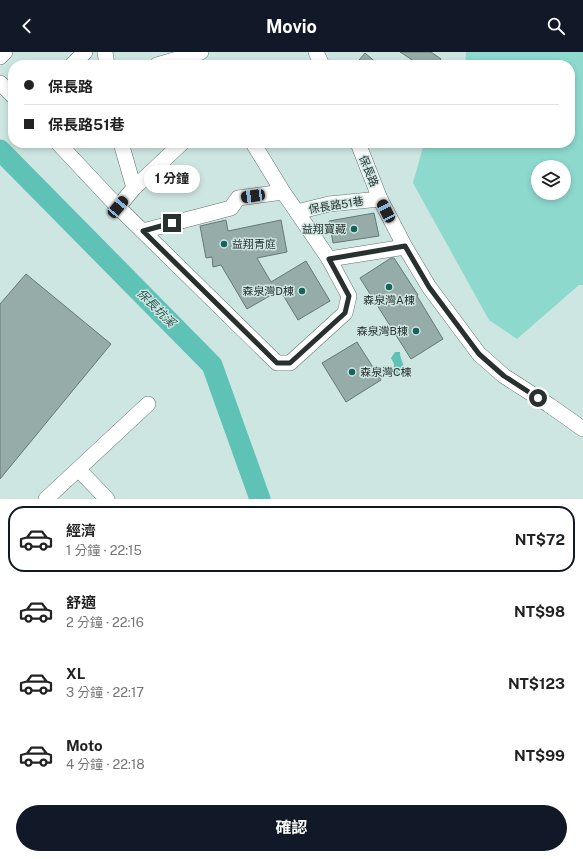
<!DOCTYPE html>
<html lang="zh-TW">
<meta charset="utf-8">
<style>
:root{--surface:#fff;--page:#f6f6f6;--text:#222;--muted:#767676;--line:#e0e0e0;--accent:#111827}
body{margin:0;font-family:"Public Sans","Noto Sans TC",sans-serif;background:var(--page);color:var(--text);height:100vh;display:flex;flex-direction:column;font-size:15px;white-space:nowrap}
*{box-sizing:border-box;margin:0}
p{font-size:13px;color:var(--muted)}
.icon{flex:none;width:22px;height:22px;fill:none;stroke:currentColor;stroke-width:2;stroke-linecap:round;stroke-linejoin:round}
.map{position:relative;height:447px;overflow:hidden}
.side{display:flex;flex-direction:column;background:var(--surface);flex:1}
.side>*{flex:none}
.guide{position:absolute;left:8px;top:8px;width:567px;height:88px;border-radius:16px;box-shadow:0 2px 6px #0003;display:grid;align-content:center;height:88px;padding:0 16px;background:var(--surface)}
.tools{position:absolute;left:531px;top:108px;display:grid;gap:8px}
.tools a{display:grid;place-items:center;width:40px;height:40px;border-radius:50%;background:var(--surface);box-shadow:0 2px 6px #0003;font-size:20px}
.end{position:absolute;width:18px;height:18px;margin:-9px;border:5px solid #28312f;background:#fff;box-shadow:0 0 0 2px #fff}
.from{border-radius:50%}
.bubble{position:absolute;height:28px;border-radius:14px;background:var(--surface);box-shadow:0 2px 6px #0003;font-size:13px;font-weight:700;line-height:28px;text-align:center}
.car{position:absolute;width:12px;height:24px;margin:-12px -6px;border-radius:5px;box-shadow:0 0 3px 1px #0007;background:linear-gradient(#222 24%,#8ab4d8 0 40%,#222 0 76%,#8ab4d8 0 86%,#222 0)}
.guide b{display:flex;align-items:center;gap:14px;height:38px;font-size:15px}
.guide b+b{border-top:1px solid var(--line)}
.guide i{width:10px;height:10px;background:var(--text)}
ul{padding:7px 0 0;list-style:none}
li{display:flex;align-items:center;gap:12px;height:66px;margin:0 8px 6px;padding:0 8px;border:2px solid transparent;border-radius:16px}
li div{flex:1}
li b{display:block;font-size:15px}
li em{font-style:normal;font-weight:700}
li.on{border-color:var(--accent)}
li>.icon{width:36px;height:36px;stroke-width:1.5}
.primary-button{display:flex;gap:8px;margin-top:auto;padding:8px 16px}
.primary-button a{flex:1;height:46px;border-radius:24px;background:var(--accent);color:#fff;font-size:16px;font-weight:700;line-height:46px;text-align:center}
header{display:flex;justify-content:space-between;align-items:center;height:52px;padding:0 16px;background:var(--accent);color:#fff;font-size:18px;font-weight:700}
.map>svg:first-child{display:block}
.green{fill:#8dd9ce;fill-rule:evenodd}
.water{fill:#5ec3b6}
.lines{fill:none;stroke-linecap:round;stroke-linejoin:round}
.river{stroke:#5ec3b6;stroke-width:21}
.building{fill:#96aca8;stroke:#647976}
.minor-casing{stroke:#607572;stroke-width:16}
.minor{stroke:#fff;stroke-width:15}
.route{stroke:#28312f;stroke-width:5}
.poi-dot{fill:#17635b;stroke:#cee6e2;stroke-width:1.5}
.labels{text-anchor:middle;stroke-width:3;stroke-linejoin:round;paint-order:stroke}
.street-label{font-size:11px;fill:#28312f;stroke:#cee6e2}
.poi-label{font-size:11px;fill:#28312f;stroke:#cee6e2;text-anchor:end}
.water-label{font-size:12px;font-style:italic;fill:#25524d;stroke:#cee6e2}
</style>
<header><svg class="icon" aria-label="back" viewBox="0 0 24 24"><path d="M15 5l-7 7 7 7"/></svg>Movio<svg class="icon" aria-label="search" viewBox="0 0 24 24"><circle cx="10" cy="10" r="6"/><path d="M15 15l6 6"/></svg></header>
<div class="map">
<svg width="583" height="447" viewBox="0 0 583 447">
<rect width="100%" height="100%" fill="#cee6e2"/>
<path class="green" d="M466 0H583V233H579L517 287 489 268 413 131 424 91H570V13H465ZM538 115H564V141H538Z"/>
<path class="water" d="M395 300H400C400 310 407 312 402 323L397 325 393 321 394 312 391 306Z"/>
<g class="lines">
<path class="river" d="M0 98 212 313 260 447"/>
</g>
<g class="building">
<path d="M400 0H431L441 7 437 13H420Z"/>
<path d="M365 1 379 13H355Z"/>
<path d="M374 161 379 184 333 191 329 169Z"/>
<path d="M226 168 228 179 281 168 287 200 257 206 271 230 306 209 330 249 298 268 280 238 247 257 221 213 213 215 212 205 206 206 200 174Z"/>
<path d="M391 206H394L418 243 417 244 443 287 411 307 360 226Z"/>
<path d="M26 222 111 292 0 427V252Z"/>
<path d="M357 290 381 328 346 350 322 311Z"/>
</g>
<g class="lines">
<defs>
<g id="minor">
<path d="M105 0 107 13"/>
<path d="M316 0 322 13"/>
<path d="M0 5 5 0"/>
<path d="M72 13 85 0"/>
<path d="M157 13 201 0"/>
<path d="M0 31 13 44"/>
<path d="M58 91 118 155 277 311H290L345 261 349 244 329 207 405 195"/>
<path d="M121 91 134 136"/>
<path d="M253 91 283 140"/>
<path d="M358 91 380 147 405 195 429 235 479 302 504 324 549 353 583 377"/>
<path d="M118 155 134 136 182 91"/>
<path d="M297 160 329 207"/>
<path d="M143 179 231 156 238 146 283 140 297 160 329 152 380 147"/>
<path d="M79 418 107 447"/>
<path d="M46 447 148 352"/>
</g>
</defs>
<use href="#minor" class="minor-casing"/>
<use href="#minor" class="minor"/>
</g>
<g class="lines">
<path class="route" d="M172 171 143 179 277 311H290L345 261 349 244 329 207 405 194 429 235 479 302 504 324 538 346"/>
</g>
<g class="poi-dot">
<circle cx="354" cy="177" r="4"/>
<circle cx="224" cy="192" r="4"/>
<circle cx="389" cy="235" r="4"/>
<circle cx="302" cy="239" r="4"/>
<circle cx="416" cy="279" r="4"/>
<circle cx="352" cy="320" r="4"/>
</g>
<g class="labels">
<g class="street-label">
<text transform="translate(369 119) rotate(68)" y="4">保長路</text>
<text transform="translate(336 153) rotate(-9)" y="4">保長路51巷</text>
</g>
<g class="poi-label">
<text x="346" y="181">益翔寶藏</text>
<text x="232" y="196" text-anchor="start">益翔青庭</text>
<text x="294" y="243">森泉灣D棟</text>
<text x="389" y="252" text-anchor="middle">森泉灣A棟</text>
<text x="408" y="283">森泉灣B棟</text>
<text x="360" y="324" text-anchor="start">森泉灣C棟</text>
</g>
<g class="water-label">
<text transform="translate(156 256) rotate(45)" y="4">保長坑溪</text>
</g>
</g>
</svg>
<div class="tools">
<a><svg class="icon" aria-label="layers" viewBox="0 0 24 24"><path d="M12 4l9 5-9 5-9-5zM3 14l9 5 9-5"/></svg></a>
</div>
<i class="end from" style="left:538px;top:346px"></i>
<i class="end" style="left:172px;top:171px"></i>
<div class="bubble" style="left:144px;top:113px;width:56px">1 分鐘</div>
<i class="car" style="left:253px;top:144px;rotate:262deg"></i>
<i class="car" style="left:118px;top:155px;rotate:40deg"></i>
<i class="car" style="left:386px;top:159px;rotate:333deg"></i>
<div class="guide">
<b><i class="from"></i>保長路</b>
<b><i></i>保長路51巷</b>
</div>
</div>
<section class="side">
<ul>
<li class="on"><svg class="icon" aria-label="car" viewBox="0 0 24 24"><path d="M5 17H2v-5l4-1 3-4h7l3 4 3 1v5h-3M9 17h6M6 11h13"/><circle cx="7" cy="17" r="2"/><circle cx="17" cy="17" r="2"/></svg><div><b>經濟</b><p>1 分鐘 · 22:15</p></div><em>NT$72</em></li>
<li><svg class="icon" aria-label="car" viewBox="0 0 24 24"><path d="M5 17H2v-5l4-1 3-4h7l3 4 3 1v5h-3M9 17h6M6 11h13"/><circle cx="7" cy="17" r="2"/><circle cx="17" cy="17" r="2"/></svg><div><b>舒適</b><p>2 分鐘 · 22:16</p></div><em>NT$98</em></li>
<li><svg class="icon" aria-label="car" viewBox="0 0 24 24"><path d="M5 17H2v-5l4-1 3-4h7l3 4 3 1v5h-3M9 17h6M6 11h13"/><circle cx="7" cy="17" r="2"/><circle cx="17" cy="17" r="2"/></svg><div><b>XL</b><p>3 分鐘 · 22:17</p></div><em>NT$123</em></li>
<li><svg class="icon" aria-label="car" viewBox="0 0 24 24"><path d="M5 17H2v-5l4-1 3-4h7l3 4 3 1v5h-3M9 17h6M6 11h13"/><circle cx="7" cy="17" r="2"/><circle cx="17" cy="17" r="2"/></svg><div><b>Moto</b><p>4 分鐘 · 22:18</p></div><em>NT$99</em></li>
</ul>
<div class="primary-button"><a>確認</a></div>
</section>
